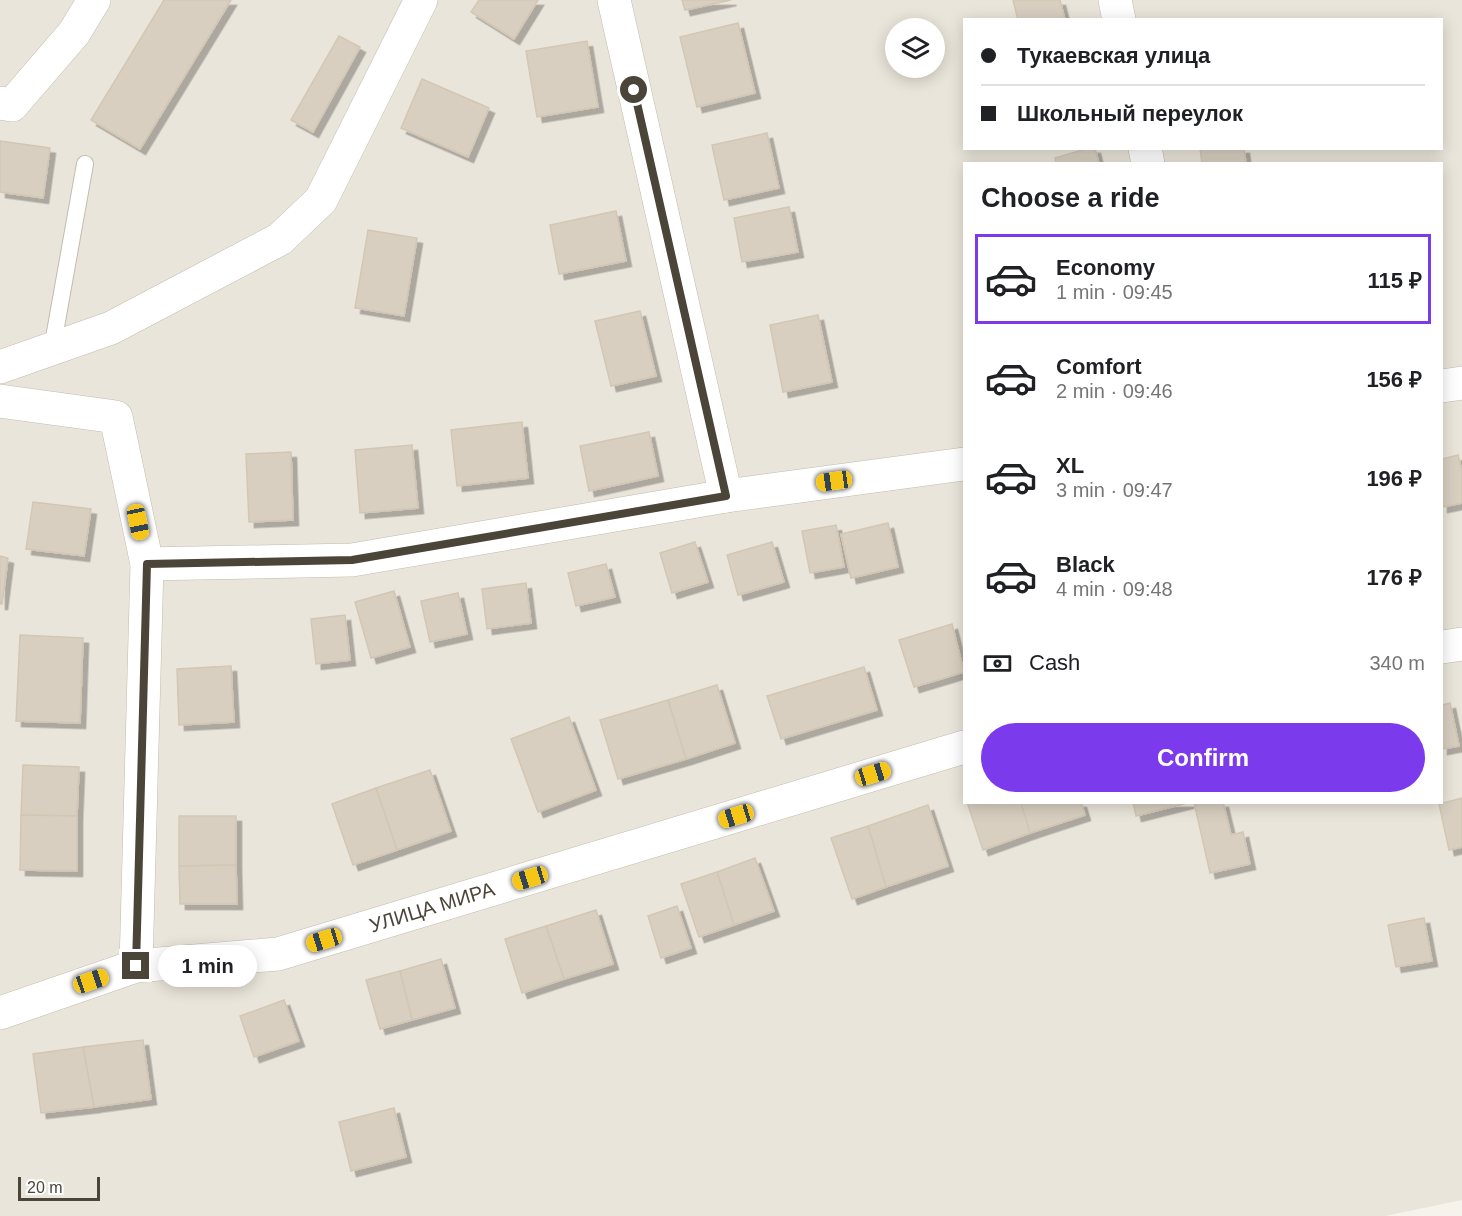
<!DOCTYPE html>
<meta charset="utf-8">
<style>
:root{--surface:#fff;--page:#f2f2f2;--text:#202124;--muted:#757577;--line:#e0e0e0;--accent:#7c3aed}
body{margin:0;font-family:Helvetica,sans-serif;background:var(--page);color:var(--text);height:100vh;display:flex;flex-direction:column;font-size:22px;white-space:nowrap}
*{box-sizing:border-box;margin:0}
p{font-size:20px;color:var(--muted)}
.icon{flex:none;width:33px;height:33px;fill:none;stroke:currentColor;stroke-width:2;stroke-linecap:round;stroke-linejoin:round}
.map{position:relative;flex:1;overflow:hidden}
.drawer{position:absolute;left:963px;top:162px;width:480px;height:642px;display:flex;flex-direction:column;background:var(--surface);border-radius:0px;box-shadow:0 3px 15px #0003}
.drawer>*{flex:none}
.guide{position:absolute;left:963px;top:18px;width:480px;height:132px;border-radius:0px;box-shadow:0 3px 15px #0003;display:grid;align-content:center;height:132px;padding:0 18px;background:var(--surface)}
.fabs{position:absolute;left:885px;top:18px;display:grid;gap:12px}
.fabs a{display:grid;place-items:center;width:60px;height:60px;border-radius:50%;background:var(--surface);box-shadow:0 3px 15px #0003;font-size:30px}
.scale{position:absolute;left:18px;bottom:15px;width:82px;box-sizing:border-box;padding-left:6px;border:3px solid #4b4439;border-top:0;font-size:16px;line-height:21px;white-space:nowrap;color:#4b4439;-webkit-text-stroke:4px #fff;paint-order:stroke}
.end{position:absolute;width:27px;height:27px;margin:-14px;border:8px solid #4b4439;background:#fff;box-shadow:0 0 0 3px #fff}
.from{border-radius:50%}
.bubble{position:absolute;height:42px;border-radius:21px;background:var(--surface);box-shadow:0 3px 15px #0003;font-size:20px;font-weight:700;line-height:42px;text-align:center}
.car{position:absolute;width:18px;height:36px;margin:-18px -9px;border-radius:8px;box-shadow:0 0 4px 2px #0007;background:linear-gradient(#f5c518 24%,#345 0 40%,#f5c518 0 76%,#345 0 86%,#f5c518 0)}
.guide b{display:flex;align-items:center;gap:21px;height:57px;font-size:22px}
.guide b+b{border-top:2px solid var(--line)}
.guide i{width:15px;height:15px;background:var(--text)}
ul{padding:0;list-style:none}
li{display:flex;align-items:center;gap:18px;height:90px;margin:0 12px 9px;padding:0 6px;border:3px solid transparent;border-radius:0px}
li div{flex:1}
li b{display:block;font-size:22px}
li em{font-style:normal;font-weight:700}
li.current{border-color:var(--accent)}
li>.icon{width:54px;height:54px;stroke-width:1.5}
h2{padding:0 18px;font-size:27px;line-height:72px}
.pay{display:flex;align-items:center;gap:15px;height:66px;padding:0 18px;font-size:22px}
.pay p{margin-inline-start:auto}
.cta{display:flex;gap:12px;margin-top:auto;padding:12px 18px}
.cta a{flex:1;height:69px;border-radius:36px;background:var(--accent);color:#fff;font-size:24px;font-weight:700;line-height:69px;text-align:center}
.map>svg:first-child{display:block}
.residential{fill:#eae5da;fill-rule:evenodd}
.building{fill:#d8cfc1;stroke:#d3c7b4;stroke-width:1.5;filter:url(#shadow)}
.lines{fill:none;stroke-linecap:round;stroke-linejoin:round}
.service-casing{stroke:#c2bbae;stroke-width:18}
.minor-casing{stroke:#c2bbae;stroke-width:34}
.service{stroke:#fff;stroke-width:16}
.minor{stroke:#fff;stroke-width:33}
.route{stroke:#4b4439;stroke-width:8}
.labels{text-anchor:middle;stroke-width:5;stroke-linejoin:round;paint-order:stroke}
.street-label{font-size:20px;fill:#4b4439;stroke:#fff}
</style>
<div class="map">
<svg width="1462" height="1216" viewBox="0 0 1462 1216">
<defs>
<filter id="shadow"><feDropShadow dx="5.5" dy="5.5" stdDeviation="0" flood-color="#0004"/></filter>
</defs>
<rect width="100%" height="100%" fill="#f6f3ec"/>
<path class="residential" d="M0 0H1462V1200L1385 1216H0ZM964 20H1442V148H964ZM896 28H934V68H896ZM964 164H1442V802H964Z"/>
<g class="building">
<path d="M164 0H231L140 149 91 120Z"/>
<path d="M479 0H538L514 39 471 12Z"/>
<path d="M682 0H731L685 10Z"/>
<path d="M1013 0H1060L1065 20H1018Z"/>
<path d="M738 23 755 93 697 107 680 37Z"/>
<path d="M339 36 360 47 313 132 291 120Z"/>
<path d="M587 41 598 107 537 117 526 51Z"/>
<path d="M422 79 489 108 468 157 401 128Z"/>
<path d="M767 133 779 188 724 200 712 145Z"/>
<path d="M0 141 50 148 43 198 0 192Z"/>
<path d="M1089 148H1095L1099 164H1056L1055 158Z"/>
<path d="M1200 148H1244L1246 164H1202Z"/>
<path d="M789 207 798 252 742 262 734 218Z"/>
<path d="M616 211 626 261 559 274 550 225Z"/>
<path d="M368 230 417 238 404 316 355 308Z"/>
<path d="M640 311 656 376 611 386 595 321Z"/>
<path d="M818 315 832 382 783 392 770 325Z"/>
<path d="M522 422 528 478 457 486 451 430Z"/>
<path d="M649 432 658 476 589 491 580 446Z"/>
<path d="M412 445 418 508 360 513 355 450Z"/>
<path d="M291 452 293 520 249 522 246 454Z"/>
<path d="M1458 455 1462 472V503L1442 507V459Z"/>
<path d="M33 502 91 509 84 556 26 549Z"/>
<path d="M888 523 898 567 851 578 841 534Z"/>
<path d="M836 525 844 567 810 573 802 531Z"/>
<path d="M695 542 708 582 672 593 660 553Z"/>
<path d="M772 542 784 582 738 595 727 555Z"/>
<path d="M0 556 8 558 2 604H0Z"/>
<path d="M606 564 615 597 576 606 568 573Z"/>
<path d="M526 583 531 623 487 629 482 589Z"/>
<path d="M394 591 410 647 371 658 355 602Z"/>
<path d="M458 593 467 634 430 642 421 601Z"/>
<path d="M345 615 350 660 316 664 311 619Z"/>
<path d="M952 624 964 672 914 687 899 640Z"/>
<path d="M20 635 83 638 80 723 16 721Z"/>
<path d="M231 666 234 722 179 725 177 669Z"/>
<path d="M864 667 877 710 781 739 767 696Z"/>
<path d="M717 685 735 743 686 759 668 700Z"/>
<path d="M668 700 686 759 618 779 600 720Z"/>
<path d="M1450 703 1459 746 1442 749V705Z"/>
<path d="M569 717 596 790 538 812 511 739Z"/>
<path d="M23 765 79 767 77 816 21 815Z"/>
<path d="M430 770 451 831 397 850 376 788Z"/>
<path d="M376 788 397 850 353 865 332 804Z"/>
<path d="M1462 798V847L1449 850 1439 804Z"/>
<path d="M967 802H1021L1030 833 983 850Z"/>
<path d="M1021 802H1081L1085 815 1030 833Z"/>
<path d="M1133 802H1191L1136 816Z"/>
<path d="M1194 802H1223L1231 835 1243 832 1250 864 1210 873Z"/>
<path d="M928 805 948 866 886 887 868 826Z"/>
<path d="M21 815 77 816V871L20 870Z"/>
<path d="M179 816H236V865L179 866Z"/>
<path d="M868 826 886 887 852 899 831 838Z"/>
<path d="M755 858 774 911 734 925 717 872Z"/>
<path d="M236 865 237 904H180L179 866Z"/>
<path d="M717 872 734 925 699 937 681 884Z"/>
<path d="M677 906 691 948 661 958 648 916Z"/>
<path d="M596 910 613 964 564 979 546 926Z"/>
<path d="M1424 918 1432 961 1396 967 1388 925Z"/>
<path d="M546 926 564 979 522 993 505 939Z"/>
<path d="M441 959 455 1008 412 1020 400 971Z"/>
<path d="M400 971 412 1020 380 1029 366 980Z"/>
<path d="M284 1000 299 1041 254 1057 240 1016Z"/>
<path d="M143 1040 151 1099 94 1107 83 1047Z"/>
<path d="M83 1047 94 1107 41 1113 33 1054Z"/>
<path d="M394 1108 406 1157 351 1171 339 1122Z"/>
</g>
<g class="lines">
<defs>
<path id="service" d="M52 349 85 164"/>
<g id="minor">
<path d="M614 0 726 496"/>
<path d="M1115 0 1119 20"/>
<path d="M0 103 12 105 74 33 94 0"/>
<path d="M1145 148 1148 164"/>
<path d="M0 367 111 328 280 239 321 200 421 0"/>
<path d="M1442 386 1462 383"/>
<path d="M0 401 116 417 147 564 136 966"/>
<path d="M147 564 352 560 726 496 964 464"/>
<path d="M1442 647 1462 644"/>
<path d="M0 1013 136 966 278 954 964 747"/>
</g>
</defs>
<use href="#service" class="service-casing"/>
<use href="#minor" class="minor-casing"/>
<use href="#service" class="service"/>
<use href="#minor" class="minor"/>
</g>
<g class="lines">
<path class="route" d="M136 966 147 564 352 560 726 496 634 90"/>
</g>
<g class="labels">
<g class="street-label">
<text transform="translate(432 907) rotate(-17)" y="7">УЛИЦА МИРА</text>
</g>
</g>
</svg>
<div class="fabs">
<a><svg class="icon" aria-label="layers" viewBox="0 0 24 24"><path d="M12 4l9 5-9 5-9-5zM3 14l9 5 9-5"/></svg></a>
</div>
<div class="scale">20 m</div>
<i class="end from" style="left:634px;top:90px"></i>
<i class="end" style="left:136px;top:966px"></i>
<div class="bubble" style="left:158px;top:945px;width:99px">1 min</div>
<i class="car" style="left:834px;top:481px;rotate:262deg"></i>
<i class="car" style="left:138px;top:522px;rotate:168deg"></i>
<i class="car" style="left:873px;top:774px;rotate:73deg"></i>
<i class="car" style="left:736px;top:816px;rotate:253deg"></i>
<i class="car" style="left:530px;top:878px;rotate:253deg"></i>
<i class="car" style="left:324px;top:940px;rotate:253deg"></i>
<i class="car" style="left:91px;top:981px;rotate:71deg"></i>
<div class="guide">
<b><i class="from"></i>Тукаевская улица</b>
<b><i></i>Школьный переулок</b>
</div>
<section class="drawer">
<h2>Choose a ride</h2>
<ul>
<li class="current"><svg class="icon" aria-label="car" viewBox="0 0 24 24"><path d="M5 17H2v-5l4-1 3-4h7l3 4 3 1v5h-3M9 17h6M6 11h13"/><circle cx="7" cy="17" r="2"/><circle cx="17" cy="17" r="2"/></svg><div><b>Economy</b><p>1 min · 09:45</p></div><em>115 ₽</em></li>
<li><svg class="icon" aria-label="car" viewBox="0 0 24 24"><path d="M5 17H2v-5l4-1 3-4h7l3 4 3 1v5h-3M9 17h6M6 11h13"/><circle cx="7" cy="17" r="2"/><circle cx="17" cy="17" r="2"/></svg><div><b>Comfort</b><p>2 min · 09:46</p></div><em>156 ₽</em></li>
<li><svg class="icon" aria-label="car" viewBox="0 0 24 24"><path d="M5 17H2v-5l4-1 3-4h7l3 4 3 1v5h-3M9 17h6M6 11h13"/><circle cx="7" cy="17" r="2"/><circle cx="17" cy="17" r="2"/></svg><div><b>XL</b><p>3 min · 09:47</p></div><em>196 ₽</em></li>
<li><svg class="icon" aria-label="car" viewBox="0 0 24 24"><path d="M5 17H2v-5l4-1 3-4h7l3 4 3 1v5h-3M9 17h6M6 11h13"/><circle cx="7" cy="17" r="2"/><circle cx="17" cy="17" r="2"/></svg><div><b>Black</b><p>4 min · 09:48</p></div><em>176 ₽</em></li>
</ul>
<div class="pay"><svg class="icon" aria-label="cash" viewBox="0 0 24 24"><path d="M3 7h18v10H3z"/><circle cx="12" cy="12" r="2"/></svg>Cash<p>340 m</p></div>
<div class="cta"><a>Confirm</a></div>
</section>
</div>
